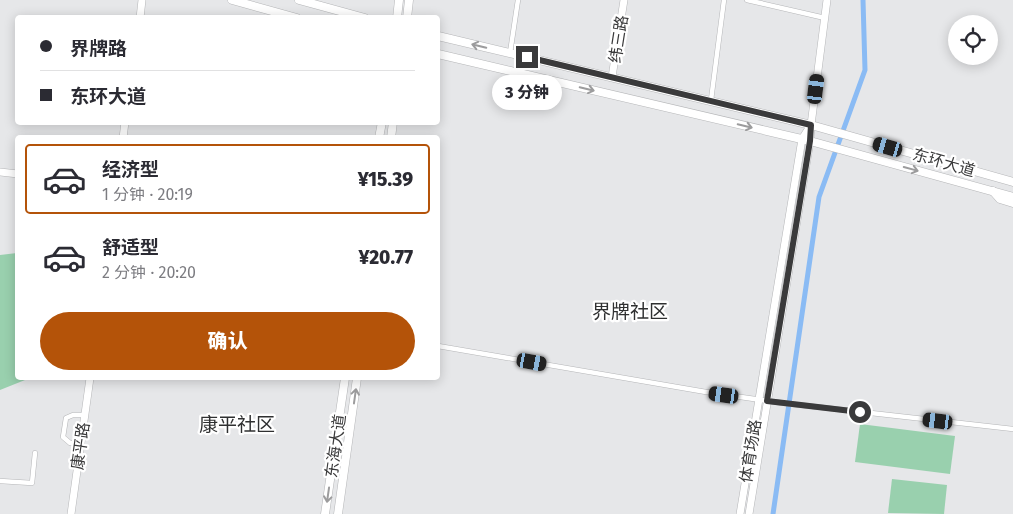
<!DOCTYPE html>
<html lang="zh">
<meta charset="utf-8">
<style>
:root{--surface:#fff;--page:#f2f2f3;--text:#2b2b33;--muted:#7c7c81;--line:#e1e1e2;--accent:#b45309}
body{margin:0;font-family:"Fira Sans","Noto Sans SC",sans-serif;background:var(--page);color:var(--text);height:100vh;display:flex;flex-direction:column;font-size:19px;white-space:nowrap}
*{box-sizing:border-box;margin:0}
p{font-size:16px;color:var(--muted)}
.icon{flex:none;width:28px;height:28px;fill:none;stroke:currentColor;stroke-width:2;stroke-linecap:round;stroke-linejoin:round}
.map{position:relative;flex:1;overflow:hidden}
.side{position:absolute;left:15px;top:135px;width:425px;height:245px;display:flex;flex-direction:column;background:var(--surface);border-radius:5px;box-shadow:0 2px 12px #0003}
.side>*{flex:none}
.guide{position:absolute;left:15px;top:15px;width:425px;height:110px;border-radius:5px;box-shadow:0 2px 12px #0003;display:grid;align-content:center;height:110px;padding:0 25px;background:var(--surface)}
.fabs{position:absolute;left:948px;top:15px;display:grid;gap:10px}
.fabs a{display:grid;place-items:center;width:50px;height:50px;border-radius:50%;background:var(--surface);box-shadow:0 2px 12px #0003;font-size:25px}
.end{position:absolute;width:22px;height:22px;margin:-11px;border:6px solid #3a3a3b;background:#fff;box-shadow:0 0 0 2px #fff}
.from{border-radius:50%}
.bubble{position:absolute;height:35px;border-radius:18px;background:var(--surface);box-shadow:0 2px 12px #0003;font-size:16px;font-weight:800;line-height:35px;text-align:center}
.car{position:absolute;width:15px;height:30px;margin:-15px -8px;border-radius:6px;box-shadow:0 0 4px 1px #0007;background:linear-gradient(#222 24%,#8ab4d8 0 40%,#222 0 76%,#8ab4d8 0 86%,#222 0)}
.guide b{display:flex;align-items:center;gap:18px;height:48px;font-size:19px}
.guide b+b{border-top:1px solid var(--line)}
.guide i{width:12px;height:12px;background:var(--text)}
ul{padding:9px 0 0;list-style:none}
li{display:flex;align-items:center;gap:15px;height:70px;margin:0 10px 8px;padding:0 15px;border:2px solid transparent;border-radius:5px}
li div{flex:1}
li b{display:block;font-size:19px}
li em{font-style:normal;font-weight:800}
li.current{border-color:var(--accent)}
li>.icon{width:45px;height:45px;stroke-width:1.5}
.action{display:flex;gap:10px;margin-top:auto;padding:10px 25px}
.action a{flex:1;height:58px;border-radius:30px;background:var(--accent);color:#fff;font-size:20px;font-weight:800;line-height:58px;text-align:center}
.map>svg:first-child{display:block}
.green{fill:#99d0ae}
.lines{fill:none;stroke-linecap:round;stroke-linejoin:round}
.canal{stroke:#8abbf4;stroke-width:5}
.street-casing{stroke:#b5b6b8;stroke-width:5.5}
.secondary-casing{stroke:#b5b6b8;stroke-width:8}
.primary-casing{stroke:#b5b6b8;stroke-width:9}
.street{stroke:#fff;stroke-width:4.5}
.secondary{stroke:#fff;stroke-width:7}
.primary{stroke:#fff;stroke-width:8}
.oneway{stroke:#9c9c9d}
.route{stroke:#3a3a3b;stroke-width:6}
.labels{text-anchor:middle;stroke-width:4.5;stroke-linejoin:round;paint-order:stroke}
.street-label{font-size:16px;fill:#3a3a3b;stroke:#fff}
.quarter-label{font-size:19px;fill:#2f3031;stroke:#fff}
</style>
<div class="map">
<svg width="1013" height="514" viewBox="0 0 1013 514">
<rect width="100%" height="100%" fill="#e6e7e9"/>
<g class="green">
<path d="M17 253 18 378H30L0 390V255Z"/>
<path d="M860 424 955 436 950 474 855 462Z"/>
<path d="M892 479 947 485 944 514 888 513Z"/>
</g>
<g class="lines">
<path class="canal" d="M773 514 819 197 865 70 863 0"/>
<defs>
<g id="street">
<path d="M747 0 825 18"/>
<path d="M510 53 518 0"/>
<path d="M711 100 724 0"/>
<path d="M438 346 706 392 782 403 1013 429"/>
<path d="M81 444 70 443 63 437 66 418 73 415H85"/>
<path d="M0 481 32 483 35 453"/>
</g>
<g id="secondary">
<path d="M140 18 142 0"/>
<path d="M612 77 624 0"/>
<path d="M123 138 125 122"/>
<path d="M0 172 18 174"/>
<path d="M71 514 90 378"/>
<path d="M740 514 802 139 811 125"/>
<path d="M749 514 810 141 811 125 827 0"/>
</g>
<g id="primary">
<path d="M232 0 297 18"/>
<path d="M299 0 365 18"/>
<path d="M397 18 399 0"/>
<path d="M407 18 409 0"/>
<path d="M438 36 811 125 1013 182"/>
<path d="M438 54 810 141 1013 197"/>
<path d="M379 138 382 122"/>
<path d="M391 138 393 122"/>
<path d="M993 191 1000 199 1013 203"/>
<path d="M325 514 345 378"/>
<path d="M338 514 357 378"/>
</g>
</defs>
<use href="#street" class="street-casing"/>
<use href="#secondary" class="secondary-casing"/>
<use href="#primary" class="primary-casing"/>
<use href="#street" class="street"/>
<use href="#secondary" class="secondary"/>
<use href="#primary" class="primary"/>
</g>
<defs><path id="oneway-shaft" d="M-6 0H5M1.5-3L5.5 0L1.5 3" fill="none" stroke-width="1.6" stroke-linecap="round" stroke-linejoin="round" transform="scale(1.25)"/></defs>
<g class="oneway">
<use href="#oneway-shaft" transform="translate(479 46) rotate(-166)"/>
<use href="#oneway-shaft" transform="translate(587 89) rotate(13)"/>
<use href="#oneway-shaft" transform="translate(745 126) rotate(13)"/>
<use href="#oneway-shaft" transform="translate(911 169) rotate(15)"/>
<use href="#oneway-shaft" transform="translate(355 396) rotate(-82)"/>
<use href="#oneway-shaft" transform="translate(328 495) rotate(98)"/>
</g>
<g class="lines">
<path class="route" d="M527 57 811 125 810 141 767 401 860 412"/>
</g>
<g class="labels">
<g class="street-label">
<text transform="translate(618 39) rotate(-81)" y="6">纬三路</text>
<text transform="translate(944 162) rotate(16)" y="6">东环大道</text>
<text transform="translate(80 446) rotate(-82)" y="6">康平路</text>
<text transform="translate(335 446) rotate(-82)" y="6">东海大道</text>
<text transform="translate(750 451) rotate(-81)" y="6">体育场路</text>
</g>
<g class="quarter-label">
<text x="630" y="318">界牌社区</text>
<text x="237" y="431">康平社区</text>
</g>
</g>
</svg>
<div class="fabs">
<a><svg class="icon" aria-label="locate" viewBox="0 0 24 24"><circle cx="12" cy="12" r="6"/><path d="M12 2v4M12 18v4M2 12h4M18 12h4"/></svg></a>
</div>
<i class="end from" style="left:860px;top:412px"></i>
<i class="end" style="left:527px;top:57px"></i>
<div class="bubble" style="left:492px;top:75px;width:70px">3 分钟</div>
<i class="car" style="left:816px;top:89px;rotate:7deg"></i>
<i class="car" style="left:888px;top:147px;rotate:286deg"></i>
<i class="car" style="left:532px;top:362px;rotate:100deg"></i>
<i class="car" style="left:724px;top:395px;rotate:278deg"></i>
<i class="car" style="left:938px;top:421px;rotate:277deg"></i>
<div class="guide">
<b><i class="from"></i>界牌路</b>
<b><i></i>东环大道</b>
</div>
<section class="side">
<ul>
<li class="current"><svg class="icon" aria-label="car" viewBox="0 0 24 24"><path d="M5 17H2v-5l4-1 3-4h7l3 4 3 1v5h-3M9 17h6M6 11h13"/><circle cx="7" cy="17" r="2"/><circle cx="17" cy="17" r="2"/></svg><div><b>经济型</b><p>1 分钟 · 20:19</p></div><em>¥15.39</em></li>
<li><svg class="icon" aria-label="car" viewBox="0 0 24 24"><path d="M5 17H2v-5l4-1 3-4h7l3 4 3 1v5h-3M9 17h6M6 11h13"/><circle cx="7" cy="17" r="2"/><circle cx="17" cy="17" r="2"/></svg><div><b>舒适型</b><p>2 分钟 · 20:20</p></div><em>¥20.77</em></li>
</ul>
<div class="action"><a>确认</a></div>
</section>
</div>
